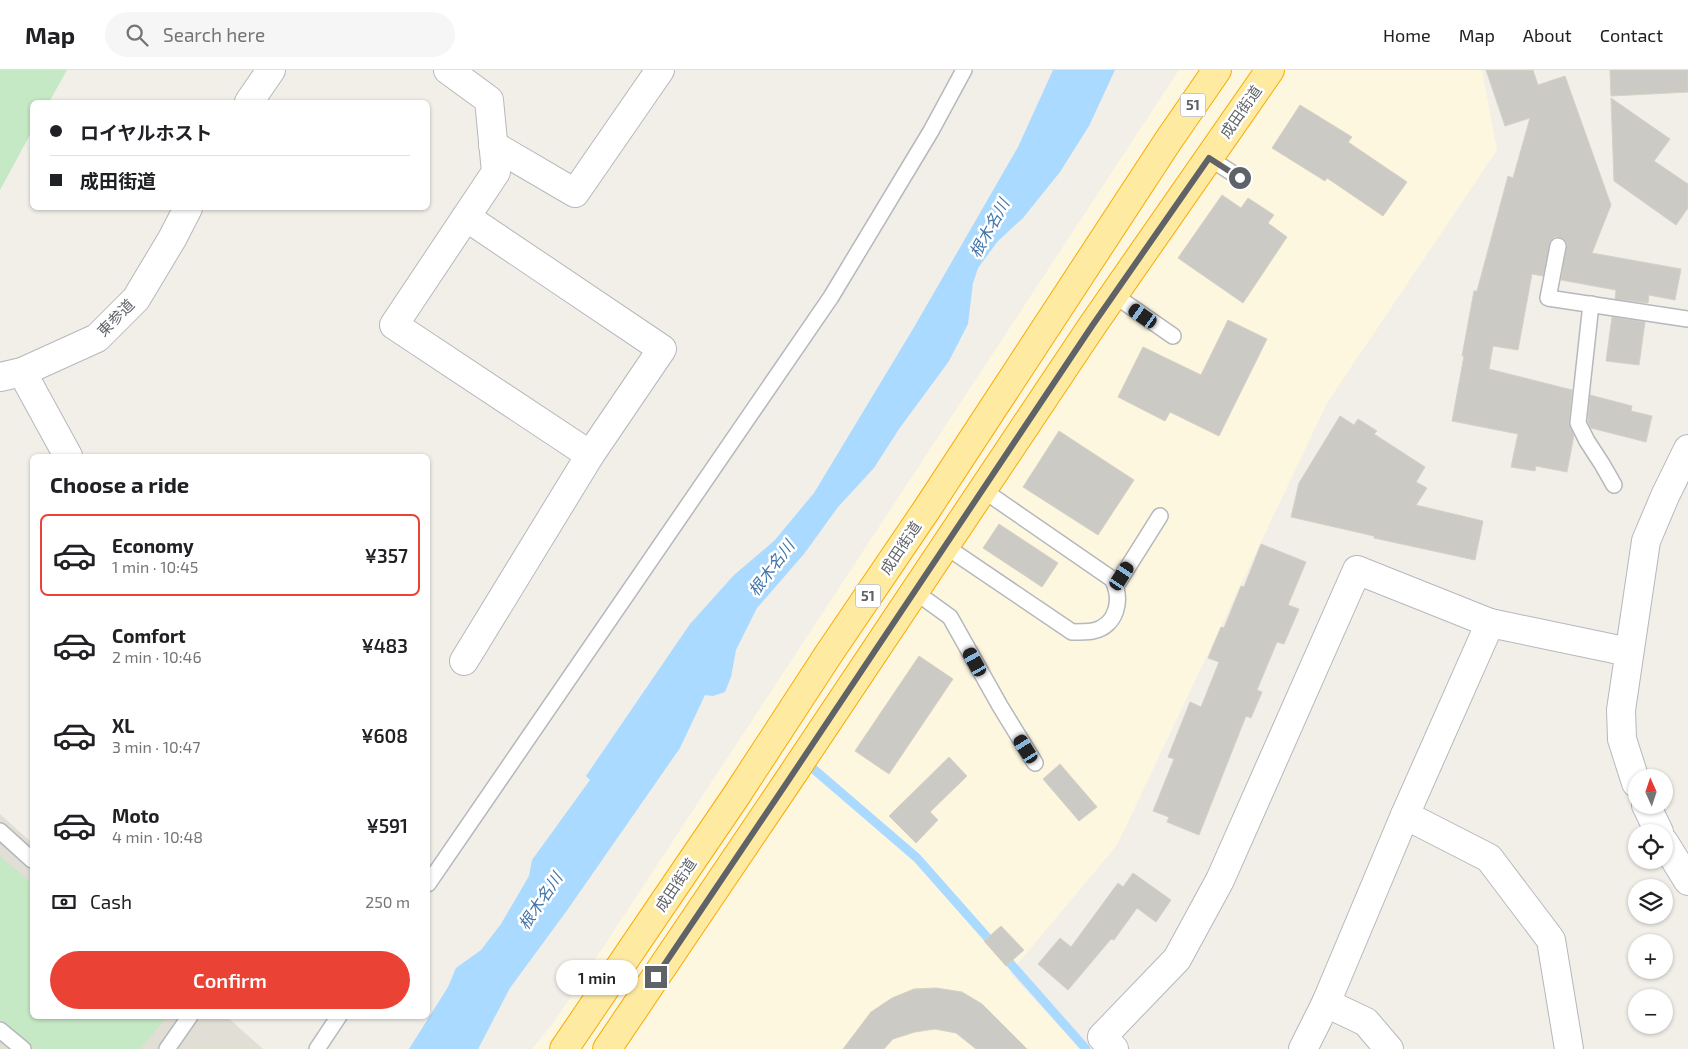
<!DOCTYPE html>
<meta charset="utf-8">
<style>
:root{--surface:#fff;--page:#f6f6f6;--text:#202124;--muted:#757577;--line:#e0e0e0;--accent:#ea4335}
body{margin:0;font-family:"Exo 2","Noto Sans JP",sans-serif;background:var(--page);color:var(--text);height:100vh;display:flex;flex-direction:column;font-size:19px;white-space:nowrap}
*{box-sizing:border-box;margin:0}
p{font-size:16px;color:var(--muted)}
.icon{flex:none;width:28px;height:28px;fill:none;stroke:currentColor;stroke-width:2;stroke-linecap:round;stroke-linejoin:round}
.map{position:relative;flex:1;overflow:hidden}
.panel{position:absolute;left:30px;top:384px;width:400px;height:565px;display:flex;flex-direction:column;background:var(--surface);border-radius:8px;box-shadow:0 1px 4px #0004}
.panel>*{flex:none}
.top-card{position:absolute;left:30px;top:30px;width:400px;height:110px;border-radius:8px;box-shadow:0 1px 4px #0004;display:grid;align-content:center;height:110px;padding:0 20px;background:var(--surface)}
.needle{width:32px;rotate:357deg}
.controls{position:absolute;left:1628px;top:699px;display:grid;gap:10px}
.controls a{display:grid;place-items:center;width:45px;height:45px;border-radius:50%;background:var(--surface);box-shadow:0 1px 4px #0004;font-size:25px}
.end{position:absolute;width:22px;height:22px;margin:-11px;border:6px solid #5f6368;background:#fff;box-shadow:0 0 0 2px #fff}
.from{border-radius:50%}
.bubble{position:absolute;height:35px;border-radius:18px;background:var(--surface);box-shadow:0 1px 4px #0004;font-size:16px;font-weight:600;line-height:35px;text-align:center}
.car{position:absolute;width:15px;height:30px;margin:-15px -8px;border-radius:6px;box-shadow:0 0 4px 1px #0007;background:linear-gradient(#222 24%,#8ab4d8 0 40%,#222 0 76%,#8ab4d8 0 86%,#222 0)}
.top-card b{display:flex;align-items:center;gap:18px;height:48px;font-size:19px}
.top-card b+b{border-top:1px solid var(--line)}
.top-card i{width:12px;height:12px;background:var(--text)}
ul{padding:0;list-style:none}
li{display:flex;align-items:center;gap:15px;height:82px;margin:0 10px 8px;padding:0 10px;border:2px solid transparent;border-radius:8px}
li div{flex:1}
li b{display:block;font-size:19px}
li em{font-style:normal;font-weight:600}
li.current{border-color:var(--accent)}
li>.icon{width:45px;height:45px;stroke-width:1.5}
h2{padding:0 20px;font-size:22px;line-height:60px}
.pay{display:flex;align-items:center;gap:12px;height:55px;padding:0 20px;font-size:19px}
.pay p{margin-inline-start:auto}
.action{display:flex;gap:10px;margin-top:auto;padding:10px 20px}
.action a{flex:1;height:58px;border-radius:30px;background:var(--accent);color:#fff;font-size:20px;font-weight:600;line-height:58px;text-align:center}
header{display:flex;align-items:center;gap:30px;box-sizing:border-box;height:70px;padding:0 25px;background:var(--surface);border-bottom:1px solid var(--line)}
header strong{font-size:24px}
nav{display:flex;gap:28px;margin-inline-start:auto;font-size:18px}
.search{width:350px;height:45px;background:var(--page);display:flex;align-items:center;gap:12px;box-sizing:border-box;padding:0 18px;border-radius:28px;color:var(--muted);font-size:19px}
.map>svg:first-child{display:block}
.commercial{fill:#fef7e0}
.education{fill:#e1ded6}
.green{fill:#c5e8c5}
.water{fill:#aadaff}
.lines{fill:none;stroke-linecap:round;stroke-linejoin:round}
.stream{stroke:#aadaff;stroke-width:9}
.building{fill:#cccac5;stroke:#d6d1c6}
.service-casing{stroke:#b5b8bc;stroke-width:18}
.minor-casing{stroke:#b5b8bc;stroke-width:30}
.trunk-casing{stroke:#f9ab00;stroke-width:30}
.service{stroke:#fff;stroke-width:15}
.minor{stroke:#fff;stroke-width:28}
.trunk{stroke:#feeaa1;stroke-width:28}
.route{stroke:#5f6368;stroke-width:6}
.labels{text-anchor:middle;stroke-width:5;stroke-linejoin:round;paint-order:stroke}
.shield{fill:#fff;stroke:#8f9295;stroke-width:1}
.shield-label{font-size:14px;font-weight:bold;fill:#5f6368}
.street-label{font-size:15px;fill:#5f6368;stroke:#fff}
.water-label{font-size:16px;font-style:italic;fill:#4174aa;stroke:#fff}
</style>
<header>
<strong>Map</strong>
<div class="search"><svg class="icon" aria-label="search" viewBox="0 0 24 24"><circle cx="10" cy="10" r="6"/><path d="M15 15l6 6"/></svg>Search here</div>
<nav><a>Home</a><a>Map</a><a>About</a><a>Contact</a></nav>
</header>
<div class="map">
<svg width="1688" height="979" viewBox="0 0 1688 979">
<rect width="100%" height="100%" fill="#f1efe8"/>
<path class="commercial" d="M1179 0H1482L1497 80 1327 333 1117 775 1010 903 1080 979H532L554 952Z"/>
<path class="education" d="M0 744 32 773V946H226L263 979H0Z"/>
<g class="green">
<path d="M0 0H67L49 32H32V61L0 120Z"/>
<path d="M0 786 32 814V946H168L140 979H35L0 949Z"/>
</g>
<path class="water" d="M1053 0H1115L1089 56 1060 102 1023 148 998 171 978 198 973 213 968 254 949 291 899 359 874 398 838 437 804 484 757 538 736 580 731 607 725 622 713 626 705 625 680 678 568 839 510 918 478 979H409L448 917 456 898 481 880 501 854 529 806 532 790 590 710 586 706 690 554 734 505 774 471 814 423 913 259 1018 77Z"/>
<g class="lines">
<path class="stream" d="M813 691 810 696 917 788 1086 979"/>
</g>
<g class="building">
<path d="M1486 0H1533L1538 15 1565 6 1611 135 1592 183 1681 199 1675 230 1649 225 1648 233 1615 229 1616 220 1561 210 1567 173 1564 169 1559 167H1554L1551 170 1543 206 1532 204 1518 280 1493 276 1489 299 1572 320 1569 352 1574 365 1567 402 1536 396 1535 401 1511 397 1518 364 1452 351 1464 286H1462L1474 221H1477L1508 106 1513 108 1530 48 1505 56Z"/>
<path d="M1610 0H1688V22L1611 26Z"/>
<path d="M1611 28 1670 69 1654 91 1688 114V138L1676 155 1614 111Z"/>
<path d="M1300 35 1352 67 1348 72 1407 112 1383 146 1327 108 1325 111 1272 78Z"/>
<path d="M1222 125 1241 138 1248 128 1274 145 1268 153 1287 167 1243 233 1178 188Z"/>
<path d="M1612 247 1645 252 1639 295 1606 291Z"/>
<path d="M1228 250 1267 269 1219 366 1170 342 1165 351 1118 327 1143 277 1201 305Z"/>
<path d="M1590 325 1632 336 1631 341 1652 346 1646 372 1591 358 1588 351Z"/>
<path d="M1340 346 1354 355 1358 349 1377 361 1374 364 1425 397 1416 412 1427 418 1416 435 1483 451 1475 490 1374 468V466L1291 447 1299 413Z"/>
<path d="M1059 361 1134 410 1098 465 1023 417Z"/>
<path d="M999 454 1058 493 1042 517 983 478Z"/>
<path d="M1261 474 1306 492 1288 535 1299 539 1284 574 1277 572 1257 620 1262 622 1251 648 1246 646 1199 765 1167 752 1169 747 1153 741 1174 689 1168 687 1190 632 1201 637 1219 592 1208 588 1221 557 1224 558 1241 516 1244 517Z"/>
<path d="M919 586 953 609 889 704 855 681Z"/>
<path d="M949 687 967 706 930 742 938 750 916 773 889 746Z"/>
<path d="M1060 694 1097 737 1079 751 1043 709Z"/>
<path d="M1133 803 1171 830 1156 852 1137 838 1114 870 1111 869 1068 920 1038 894 1060 868 1071 877 1118 813 1123 817Z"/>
<path d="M1001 856 1024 880 1006 896 984 871Z"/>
<path d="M936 918 962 922 982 934 1027 979H976L956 963 935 959 915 962 893 969 884 979H843L871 942 892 928 914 919Z"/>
</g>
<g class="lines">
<defs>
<g id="service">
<path d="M1209 88 1240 108"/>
<path d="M1558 176 1548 228 1688 249"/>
<path d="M1114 225 1173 266"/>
<path d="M1591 234 1578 353 1587 371 1602 394 1614 415"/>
<path d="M945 476 1072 562C1079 562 1086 562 1093 561 1117 556 1123 529 1112 509L983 420"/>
<path d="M1116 516 1160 446"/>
<path d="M914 521 950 547 1000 636 1035 693"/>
<path d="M0 761 32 790"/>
<path d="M428 814 831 227 931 61 964 0"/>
<path d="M0 960 23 979"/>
<path d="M167 979 190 946"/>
<path d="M317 979 339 946"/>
</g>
<g id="minor">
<path d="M448 0 489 30 496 102 394 255 590 385 464 591"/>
<path d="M249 32 271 0"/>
<path d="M493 75 575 123 660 0"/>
<path d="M466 147 662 279 590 385"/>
<path d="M22 302 68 386"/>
<path d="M0 307 22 302 97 268 136 229 172 169 188 138"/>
<path d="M1636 713 1622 669 1621 640 1646 471 1665 426 1688 379"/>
<path d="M1646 735 1659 762"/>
<path d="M1664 772 1688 811"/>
<path d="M1326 933 1366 952 1389 979"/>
<path d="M1114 979 1102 967 1177 889 1220 810 1357 500 1490 553"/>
<path d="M1303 979 1326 933 1405 745"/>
<path d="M1569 979 1551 870 1489 788 1405 745 1490 553 1629 582"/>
</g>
<g id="trunk">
<path d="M564 979 736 726 828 585 927 439 1168 71 1217 0"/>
<path d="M607 979 786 714 1092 256 1270 0"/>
</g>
</defs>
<use href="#service" class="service-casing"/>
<use href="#minor" class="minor-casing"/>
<use href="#trunk" class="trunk-casing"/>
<use href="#service" class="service"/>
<use href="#minor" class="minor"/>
<use href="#trunk" class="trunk"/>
</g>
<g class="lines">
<path class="route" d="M656 907 786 714 1092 256 1209 88 1240 108"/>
</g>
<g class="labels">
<g class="shield">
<rect x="1180.5" y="23.5" width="25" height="23" rx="4"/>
<rect x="855.5" y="514.5" width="25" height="23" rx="4"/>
</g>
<g class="shield-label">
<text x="1193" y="40">51</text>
<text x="868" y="531">51</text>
</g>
<g class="street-label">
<text transform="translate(1241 42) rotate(-55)" y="5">成田街道</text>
<text transform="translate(116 248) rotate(-45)" y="5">東参道</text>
<text transform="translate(901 478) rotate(-56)" y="5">成田街道</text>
<text transform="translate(676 815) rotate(-56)" y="5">成田街道</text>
</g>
<g class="water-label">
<text transform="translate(989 158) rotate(-61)" y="6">根木名川</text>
<text transform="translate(771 498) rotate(-53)" y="6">根木名川</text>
<text transform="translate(540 831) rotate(-56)" y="6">根木名川</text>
</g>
</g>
</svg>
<div class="controls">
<a><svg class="needle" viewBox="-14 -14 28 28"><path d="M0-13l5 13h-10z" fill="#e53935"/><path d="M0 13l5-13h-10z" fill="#757577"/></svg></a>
<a><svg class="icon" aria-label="locate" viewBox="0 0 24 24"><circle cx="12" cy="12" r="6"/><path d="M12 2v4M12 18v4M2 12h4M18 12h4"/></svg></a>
<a><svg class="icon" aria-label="layers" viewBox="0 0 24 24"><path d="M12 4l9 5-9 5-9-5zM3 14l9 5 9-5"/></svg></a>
<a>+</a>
<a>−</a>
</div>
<i class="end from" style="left:1240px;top:108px"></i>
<i class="end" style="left:656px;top:907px"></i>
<div class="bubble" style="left:556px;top:890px;width:82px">1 min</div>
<i class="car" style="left:1143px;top:246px;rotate:305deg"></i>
<i class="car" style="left:1122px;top:506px;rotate:33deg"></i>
<i class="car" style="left:975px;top:592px;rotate:331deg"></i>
<i class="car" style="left:1026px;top:679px;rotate:328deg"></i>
<div class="top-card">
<b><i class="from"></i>ロイヤルホスト</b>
<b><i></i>成田街道</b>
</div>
<section class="panel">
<h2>Choose a ride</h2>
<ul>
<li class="current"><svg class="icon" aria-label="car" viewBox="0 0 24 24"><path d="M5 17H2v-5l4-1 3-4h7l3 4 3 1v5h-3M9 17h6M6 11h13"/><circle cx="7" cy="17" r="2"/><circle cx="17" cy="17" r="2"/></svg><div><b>Economy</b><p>1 min · 10:45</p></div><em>¥357</em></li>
<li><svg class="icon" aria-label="car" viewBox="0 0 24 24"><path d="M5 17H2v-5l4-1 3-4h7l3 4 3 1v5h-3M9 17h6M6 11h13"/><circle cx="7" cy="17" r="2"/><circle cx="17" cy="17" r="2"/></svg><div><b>Comfort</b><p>2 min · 10:46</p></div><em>¥483</em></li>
<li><svg class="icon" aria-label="car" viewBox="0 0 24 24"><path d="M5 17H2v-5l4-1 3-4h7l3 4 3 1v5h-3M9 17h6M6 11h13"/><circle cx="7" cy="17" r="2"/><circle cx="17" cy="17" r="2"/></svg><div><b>XL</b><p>3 min · 10:47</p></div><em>¥608</em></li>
<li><svg class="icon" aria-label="car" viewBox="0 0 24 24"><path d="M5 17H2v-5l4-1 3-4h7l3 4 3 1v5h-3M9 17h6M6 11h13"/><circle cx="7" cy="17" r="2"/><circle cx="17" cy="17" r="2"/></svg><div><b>Moto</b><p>4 min · 10:48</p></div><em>¥591</em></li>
</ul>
<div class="pay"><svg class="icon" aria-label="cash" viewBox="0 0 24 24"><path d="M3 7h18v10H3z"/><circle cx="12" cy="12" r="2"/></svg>Cash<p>250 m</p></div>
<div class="action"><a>Confirm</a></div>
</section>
</div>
